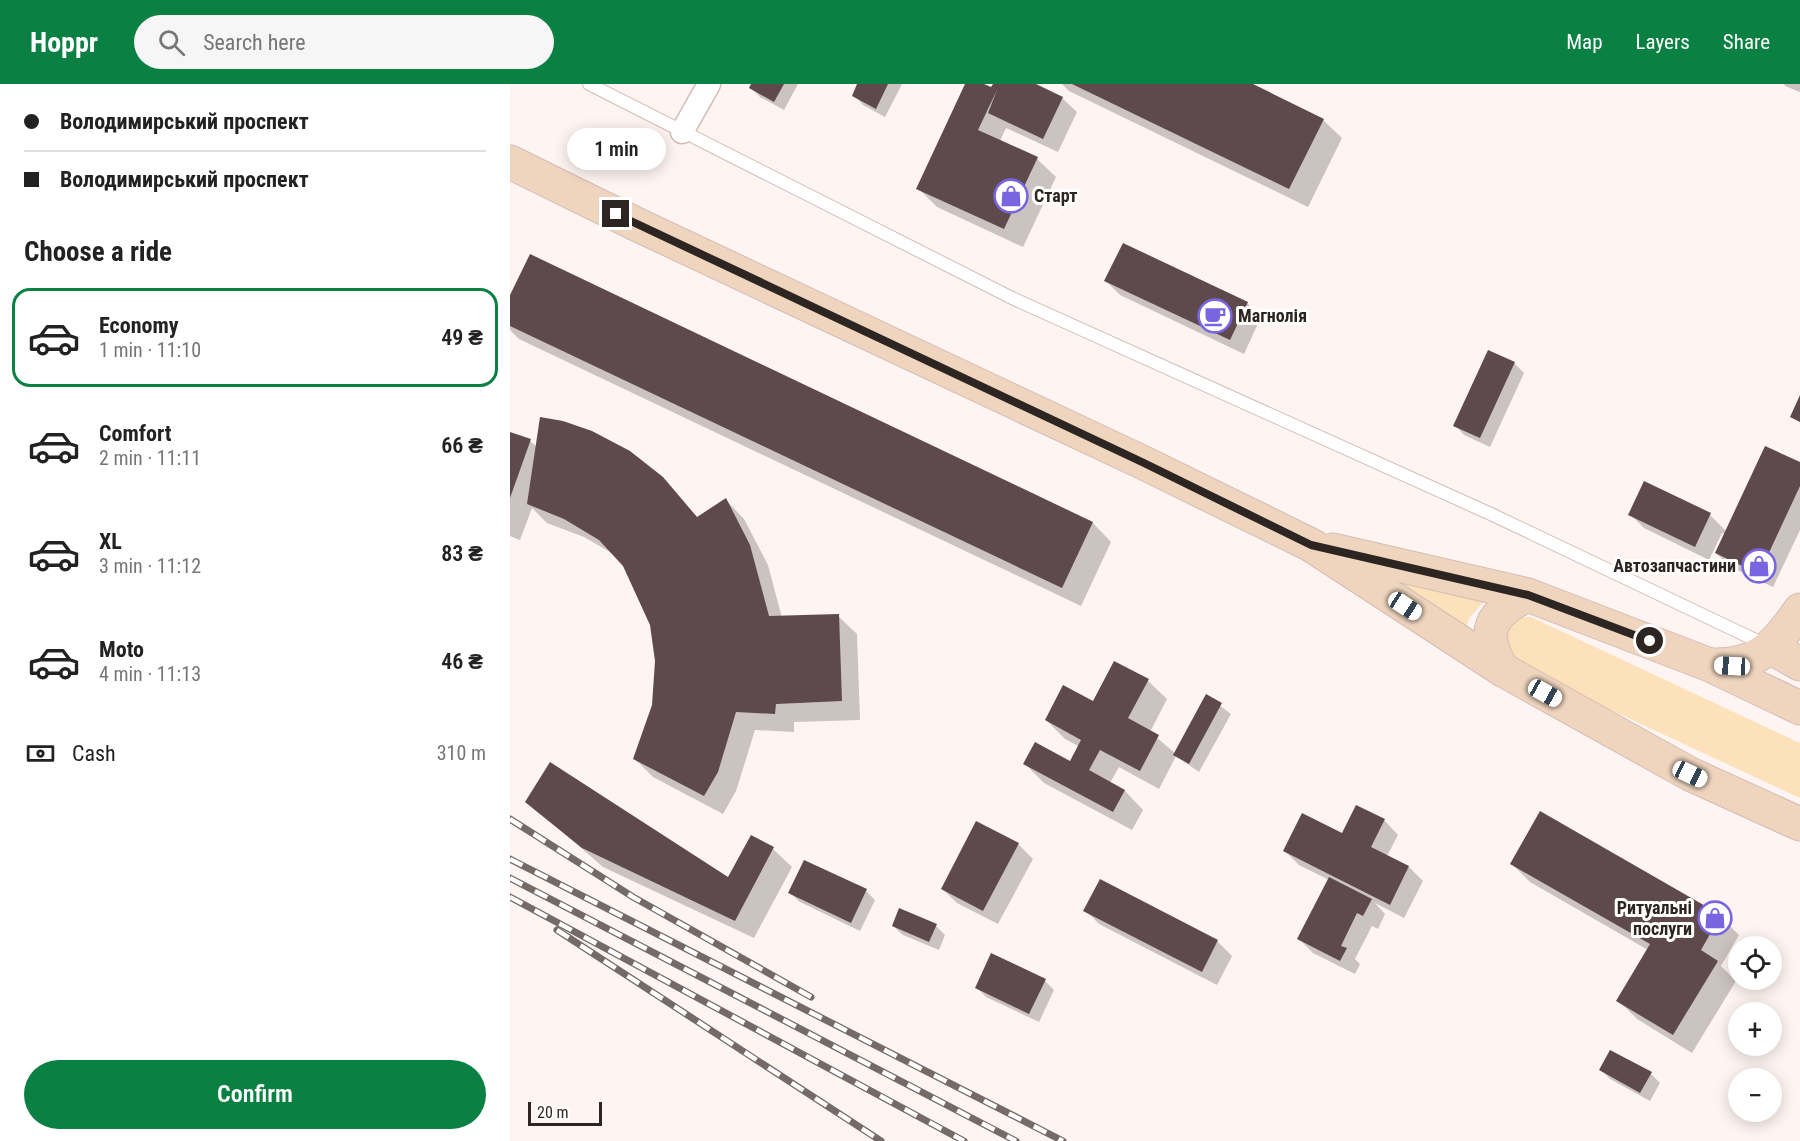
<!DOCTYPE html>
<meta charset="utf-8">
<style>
:root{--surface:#fff;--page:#f6f6f6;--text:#222;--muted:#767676;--line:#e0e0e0;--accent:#0b8043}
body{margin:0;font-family:"Roboto Condensed",sans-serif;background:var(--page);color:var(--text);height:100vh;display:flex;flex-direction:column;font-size:22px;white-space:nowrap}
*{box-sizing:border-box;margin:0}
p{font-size:20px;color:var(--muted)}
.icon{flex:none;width:33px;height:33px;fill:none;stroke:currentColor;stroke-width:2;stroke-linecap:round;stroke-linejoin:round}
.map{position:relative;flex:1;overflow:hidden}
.sheet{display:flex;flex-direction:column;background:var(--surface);width:510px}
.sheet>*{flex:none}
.top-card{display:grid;align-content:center;height:132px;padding:0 24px;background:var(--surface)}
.fabs{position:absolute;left:1218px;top:852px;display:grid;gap:12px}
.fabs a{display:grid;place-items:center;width:54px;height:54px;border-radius:50%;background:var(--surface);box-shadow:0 3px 15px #0003;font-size:30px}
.scale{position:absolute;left:18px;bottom:15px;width:74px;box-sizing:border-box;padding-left:6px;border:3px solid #2d2522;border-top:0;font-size:16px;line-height:21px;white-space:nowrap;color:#2d2522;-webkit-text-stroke:4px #fff;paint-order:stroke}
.end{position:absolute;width:27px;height:27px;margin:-14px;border:8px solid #2d2522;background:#fff;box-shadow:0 0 0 3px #fff}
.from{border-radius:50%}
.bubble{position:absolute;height:42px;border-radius:21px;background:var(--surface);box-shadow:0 3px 15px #0003;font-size:20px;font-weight:600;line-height:42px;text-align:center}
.car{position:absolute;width:18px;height:36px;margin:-18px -9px;border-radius:8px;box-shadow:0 0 4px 2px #0007;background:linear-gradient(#fff 24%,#345 0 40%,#fff 0 76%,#345 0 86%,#fff 0)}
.top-card b{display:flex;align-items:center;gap:21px;height:57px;font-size:22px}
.top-card b+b{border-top:2px solid var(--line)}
.top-card i{width:15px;height:15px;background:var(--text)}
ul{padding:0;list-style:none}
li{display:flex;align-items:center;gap:18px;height:99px;margin:0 12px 9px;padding:0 12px;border:3px solid transparent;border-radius:18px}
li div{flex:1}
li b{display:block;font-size:22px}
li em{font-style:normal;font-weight:600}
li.current{border-color:var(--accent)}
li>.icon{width:54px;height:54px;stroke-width:1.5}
h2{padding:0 24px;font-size:27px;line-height:72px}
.pay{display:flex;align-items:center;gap:15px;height:66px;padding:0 24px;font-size:22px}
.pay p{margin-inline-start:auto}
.action{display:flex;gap:12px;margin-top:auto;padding:12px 24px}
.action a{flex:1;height:69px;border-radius:36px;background:var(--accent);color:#fff;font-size:24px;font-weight:600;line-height:69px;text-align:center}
header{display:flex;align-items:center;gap:36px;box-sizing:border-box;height:84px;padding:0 30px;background:var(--accent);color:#fff}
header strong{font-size:28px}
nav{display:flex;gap:33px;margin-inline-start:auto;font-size:21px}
.search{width:420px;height:54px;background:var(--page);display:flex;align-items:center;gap:15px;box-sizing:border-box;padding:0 21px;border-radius:33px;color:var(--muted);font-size:22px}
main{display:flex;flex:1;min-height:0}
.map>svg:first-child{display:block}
.green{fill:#fde1bb}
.shadow{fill:#0003}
.building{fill:#5e4a4c}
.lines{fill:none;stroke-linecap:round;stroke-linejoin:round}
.lane-casing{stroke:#d4bdb7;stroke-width:14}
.street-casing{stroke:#d4bdb7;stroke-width:25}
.secondary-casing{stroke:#d4bdb7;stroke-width:35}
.lane{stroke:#fff;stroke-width:12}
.street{stroke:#fff;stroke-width:22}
.secondary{stroke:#efd5be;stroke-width:33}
.rail-casing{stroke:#746b68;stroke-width:7}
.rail{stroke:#fff;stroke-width:4.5;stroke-dasharray:14;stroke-linecap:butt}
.route{stroke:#2d2522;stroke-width:8}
.labels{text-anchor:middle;stroke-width:6;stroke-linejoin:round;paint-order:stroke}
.poi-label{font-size:18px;font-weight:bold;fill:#2d2522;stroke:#fff;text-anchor:start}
</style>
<header>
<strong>Hoppr</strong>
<div class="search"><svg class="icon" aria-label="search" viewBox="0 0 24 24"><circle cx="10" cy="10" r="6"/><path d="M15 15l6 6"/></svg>Search here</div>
<nav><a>Map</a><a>Layers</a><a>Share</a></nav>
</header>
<main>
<section class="sheet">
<div class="top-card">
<b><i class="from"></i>Володимирський проспект</b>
<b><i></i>Володимирський проспект</b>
</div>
<h2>Choose a ride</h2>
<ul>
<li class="current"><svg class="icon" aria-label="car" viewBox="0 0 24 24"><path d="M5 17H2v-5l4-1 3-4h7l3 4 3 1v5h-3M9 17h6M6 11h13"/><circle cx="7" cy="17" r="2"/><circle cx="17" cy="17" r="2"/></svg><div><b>Economy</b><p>1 min · 11:10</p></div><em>49 ₴</em></li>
<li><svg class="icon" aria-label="car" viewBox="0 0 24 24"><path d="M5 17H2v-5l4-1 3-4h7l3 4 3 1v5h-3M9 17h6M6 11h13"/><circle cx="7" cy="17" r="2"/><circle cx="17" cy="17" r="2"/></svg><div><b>Comfort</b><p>2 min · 11:11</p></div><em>66 ₴</em></li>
<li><svg class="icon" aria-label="car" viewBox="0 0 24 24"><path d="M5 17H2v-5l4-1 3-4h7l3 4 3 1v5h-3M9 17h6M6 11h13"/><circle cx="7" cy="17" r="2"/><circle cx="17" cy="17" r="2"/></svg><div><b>XL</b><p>3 min · 11:12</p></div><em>83 ₴</em></li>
<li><svg class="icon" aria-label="car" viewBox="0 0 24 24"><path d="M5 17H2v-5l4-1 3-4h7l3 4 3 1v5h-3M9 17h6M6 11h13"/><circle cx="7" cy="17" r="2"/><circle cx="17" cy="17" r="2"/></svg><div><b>Moto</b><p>4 min · 11:13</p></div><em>46 ₴</em></li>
</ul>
<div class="pay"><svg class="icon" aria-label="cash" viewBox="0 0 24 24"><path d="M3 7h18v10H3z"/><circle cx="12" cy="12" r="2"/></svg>Cash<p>310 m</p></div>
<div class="action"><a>Confirm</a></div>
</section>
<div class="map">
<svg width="1290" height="1057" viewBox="0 0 1290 1057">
<rect width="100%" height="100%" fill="#fef4f1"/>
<g class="green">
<path d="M874 493 975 516 959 534 954 554Z"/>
<path d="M1011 533H1021L1290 659V714L996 577 991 548Z"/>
</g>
<g class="shadow">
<path d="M243 0H288L274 26 250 13 241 4Z"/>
<path d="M349 0H392L375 33 353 21 344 11Z"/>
<path d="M457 0H471L489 8 483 2 484 0H522L552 14 567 28 548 68 496 44 490 57 527 75 546 93 513 163 427 123 408 104Z"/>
<path d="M552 0H739L813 36 832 54 798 123 559 7Z"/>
<path d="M1274 0H1290V8L1275 2Z"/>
<path d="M21 172 583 439 601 458 571 522 9 255 0 246V215Z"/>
<path d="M596 197 737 219 751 233 734 270 610 211Z"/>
<path d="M1004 279 1014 289 980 363 954 351 945 341Z"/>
<path d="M0 350 20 357 27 363 152 395 188 434 216 416 234 435 258 481 272 534 328 532 347 550 350 636 284 638V648L245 646 226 707 213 730 143 693 124 674 144 621 146 576 142 541 114 481 107 472 74 453 37 439 22 424 10 456 0 452Z"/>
<path d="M1290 380V446L1263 503 1221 483 1206 469 1215 450 1212 449 1199 476 1134 444 1120 430 1200 431 1216 447Z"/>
<path d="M605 579 638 597 657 615 640 648 666 670 697 612 721 630 689 688 666 672 649 705 609 683 600 699 615 707 633 726 622 746 534 699 515 680 561 679 570 663 555 655 536 636 584 619Z"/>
<path d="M17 717 219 796 263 765 282 783 244 854 93 783Z"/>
<path d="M874 736 888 751 877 772 899 783 913 797 894 834 865 819 875 830 868 845 862 842 845 875 850 880 845 890 803 869 789 855 819 796 789 781 775 767Z"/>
<path d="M467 739 508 760 523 775 488 840 447 819 432 805Z"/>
<path d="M1002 780 1210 832 1229 851 1211 882 1226 897 1182 969 1127 935 1108 916 1138 866 1020 798Z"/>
<path d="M590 797 708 858 722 872 707 901 589 840 575 826Z"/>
<path d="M356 807 365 816 350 847 290 818 280 809Z"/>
<path d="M383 842H426L435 851 429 866 393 851Z"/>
<path d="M535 897 544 906 529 938 476 913 467 904Z"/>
<path d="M1091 986 1141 990 1150 999 1140 1017 1100 995Z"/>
</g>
<g class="building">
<path d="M241 0H274L264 18 239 4Z"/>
<path d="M347 0H378L366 25 342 12Z"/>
<path d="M455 0H474L481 3 483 0H526L553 13 533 55 478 29 487 6 468 46 528 73 494 145 406 105Z"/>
<path d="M562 0H743L814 35 779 105Z"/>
<path d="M613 159 738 218 720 256 594 197Z"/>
<path d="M20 170 583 438 552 504 0 242V211Z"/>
<path d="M978 266 1005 278 970 354 943 342Z"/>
<path d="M1290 311V338L1280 333Z"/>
<path d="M30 333 53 337 82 347 120 367 153 393 187 433 216 414 240 461 259 532 329 530 332 617 266 620 265 630 226 628 208 688 194 712 123 675 142 621 145 577 140 541 113 482 89 456 54 435 17 420Z"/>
<path d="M0 348 21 355 0 414Z"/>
<path d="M1255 362 1290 378V402L1249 490 1205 469Z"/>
<path d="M1134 397 1201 429 1185 463 1118 431Z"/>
<path d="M604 577 639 595 618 634 649 651 630 687 590 666 579 686 615 706 603 728 513 680 525 658 560 677 571 656 535 636 553 601 583 617Z"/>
<path d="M696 610 712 619 679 680 663 671Z"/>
<path d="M40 678 218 793 241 751 264 763 225 837 72 764 15 718Z"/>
<path d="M846 721 875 735 861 763 899 782 880 821 773 767 792 729 832 749Z"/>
<path d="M1030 727 1211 831 1191 866 1208 877 1163 951 1106 917 1140 860 1000 780Z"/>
<path d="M466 737 509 759 473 827 431 805Z"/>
<path d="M294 776 357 805 341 839 278 809Z"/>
<path d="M819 793 862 815 853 832 847 829 831 862 837 864 830 877 787 855Z"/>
<path d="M590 795 708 856 692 888 573 827Z"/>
<path d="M389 824 427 840 419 858 382 842Z"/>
<path d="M481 869 536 895 519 930 465 904Z"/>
<path d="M1100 966 1142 988 1130 1009 1089 986Z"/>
</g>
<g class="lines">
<defs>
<path id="lane" d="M79 0 502 214 983 431 1258 562"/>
<path id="street" d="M172 48 199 0"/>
<g id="secondary">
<path d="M0 78 128 141 634 379 801 461 993 586 1180 690 1290 740"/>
<path d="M823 466 1018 511"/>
<path d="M1260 563 1290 580"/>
<path d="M1201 581C1247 583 1265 562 1290 526"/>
<path d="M993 586C969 549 981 528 1018 511L1200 581 1290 624"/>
</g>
</defs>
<use href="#lane" class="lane-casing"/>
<use href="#street" class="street-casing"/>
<use href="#secondary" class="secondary-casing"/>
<use href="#lane" class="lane"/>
<use href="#street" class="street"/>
<use href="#secondary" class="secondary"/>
<defs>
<g id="rail">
<path d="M0 735 123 813 301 913"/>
<path d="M0 775 553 1057"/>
<path d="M0 794 506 1057"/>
<path d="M0 813 454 1057"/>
<path d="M47 846 371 1057"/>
</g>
</defs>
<use href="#rail" class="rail-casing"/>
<use href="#rail" class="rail"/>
</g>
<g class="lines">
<path class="route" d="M106 130 634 379 801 461 1018 511 1140 557"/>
</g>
<defs>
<symbol id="shop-ring" viewBox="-11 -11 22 22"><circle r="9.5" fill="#fff" stroke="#7a65e0" stroke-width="1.5"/><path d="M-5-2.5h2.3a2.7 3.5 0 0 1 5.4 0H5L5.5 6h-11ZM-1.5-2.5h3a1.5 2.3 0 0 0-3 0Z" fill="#7a65e0"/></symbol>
<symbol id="cafe-ring" viewBox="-11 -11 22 22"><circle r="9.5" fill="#fff" stroke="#7a65e0" stroke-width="1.5"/><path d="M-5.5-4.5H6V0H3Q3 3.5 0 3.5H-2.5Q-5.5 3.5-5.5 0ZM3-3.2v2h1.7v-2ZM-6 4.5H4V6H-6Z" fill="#7a65e0"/></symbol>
</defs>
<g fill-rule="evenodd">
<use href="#shop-ring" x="482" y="93" width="38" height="38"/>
<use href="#cafe-ring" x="686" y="213" width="38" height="38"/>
<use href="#shop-ring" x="1230" y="463" width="38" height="38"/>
<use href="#shop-ring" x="1186" y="815" width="38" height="38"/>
</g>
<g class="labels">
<g class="poi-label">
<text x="524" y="118">Старт</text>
<text x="728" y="238">Магнолія</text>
<text x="1226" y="488" text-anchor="end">Автозапчастини</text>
<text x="1182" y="830" text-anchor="end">Ритуальні<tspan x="1182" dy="21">послуги</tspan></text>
</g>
</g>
</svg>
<div class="fabs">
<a><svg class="icon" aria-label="locate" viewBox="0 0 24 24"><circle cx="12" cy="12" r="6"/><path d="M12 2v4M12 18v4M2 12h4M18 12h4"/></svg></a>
<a>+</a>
<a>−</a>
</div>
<div class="scale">20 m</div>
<i class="end from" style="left:1140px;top:557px"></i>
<i class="end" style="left:106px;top:130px"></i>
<div class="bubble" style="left:57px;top:44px;width:99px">1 min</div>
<i class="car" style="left:895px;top:522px;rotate:123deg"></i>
<i class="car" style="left:1222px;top:582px;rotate:273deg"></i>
<i class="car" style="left:1035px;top:609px;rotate:119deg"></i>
<i class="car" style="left:1180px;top:690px;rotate:115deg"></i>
</div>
</main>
